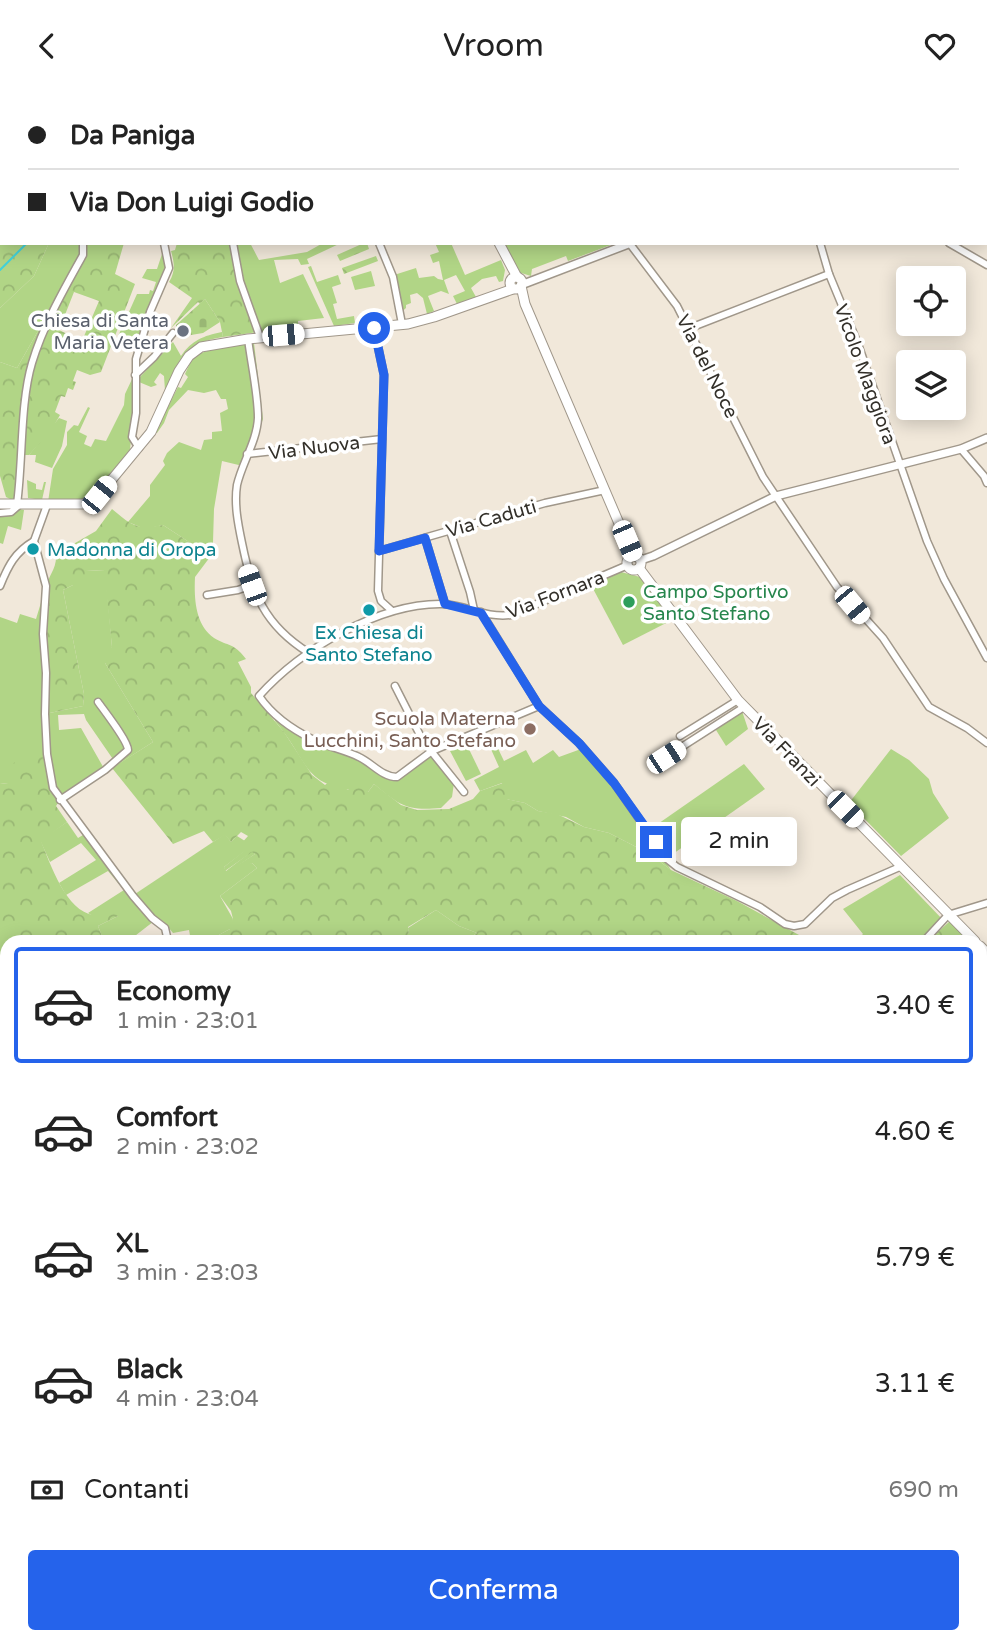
<!DOCTYPE html>
<html lang="it">
<meta charset="utf-8">
<style>
:root{--surface:#fff;--page:#f2f2f2;--text:#222;--muted:#767676;--line:#e0e0e0;--accent:#2563eb}
body{margin:0;font-family:"Varela Round",sans-serif;background:var(--page);color:var(--text);height:100vh;display:flex;flex-direction:column;font-size:26px;white-space:nowrap}
*{box-sizing:border-box;margin:0}
p{font-size:23px;color:var(--muted)}
.icon{flex:none;width:38px;height:38px;fill:none;stroke:currentColor;stroke-width:2;stroke-linecap:round;stroke-linejoin:round}
.map{position:relative;flex:1;overflow:hidden}
.drawer{position:absolute;left:0px;top:844px;width:987px;height:709px;display:flex;flex-direction:column;background:var(--surface);border-radius:21px 21px 0 0;box-shadow:0 4px 18px #0003}
.drawer>*{flex:none}
.top-card{position:absolute;left:0px;top:0px;width:987px;height:154px;box-shadow:0 4px 18px #0003;display:grid;align-content:center;height:154px;padding:0 28px;background:var(--surface)}
.controls{position:absolute;left:896px;top:175px;display:grid;gap:14px}
.controls a{display:grid;place-items:center;width:70px;height:70px;border-radius:7px;background:var(--surface);box-shadow:0 4px 18px #0003;font-size:35px}
.end{position:absolute;width:32px;height:32px;margin:-16px;border:9px solid #2563eb;background:#fff;box-shadow:0 0 0 4px #fff}
.from{border-radius:50%}
.bubble{position:absolute;height:49px;border-radius:7px;background:var(--surface);box-shadow:0 4px 18px #0003;font-size:23px;font-weight:600;line-height:49px;text-align:center}
.car{position:absolute;width:21px;height:42px;margin:-21px -10px;border-radius:9px;box-shadow:0 0 5px 2px #0007;background:linear-gradient(#fff 24%,#345 0 40%,#fff 0 76%,#345 0 86%,#fff 0)}
.top-card b{display:flex;align-items:center;gap:24px;height:66px;font-size:26px}
.top-card b+b{border-top:2px solid var(--line)}
.top-card i{width:18px;height:18px;background:var(--text)}
ul{padding:12px 0 0;list-style:none}
li{display:flex;align-items:center;gap:21px;height:116px;margin:0 14px 10px;padding:0 14px;border:4px solid transparent;border-radius:7px}
li div{flex:1}
li b{display:block;font-size:26px}
li em{font-style:normal;font-weight:600}
li.on{border-color:var(--accent)}
li>.icon{width:63px;height:63px;stroke-width:1.5}
.pay{display:flex;align-items:center;gap:18px;height:77px;padding:0 28px;font-size:26px}
.pay p{margin-inline-start:auto}
.primary-button{display:flex;gap:14px;margin-top:auto;padding:14px 28px}
.primary-button a{flex:1;height:80px;border-radius:7px;background:var(--accent);color:#fff;font-size:28px;font-weight:600;line-height:80px;text-align:center}
header{display:flex;justify-content:space-between;align-items:center;height:91px;padding:0 28px;background:var(--surface);font-size:32px;font-weight:600}
.map>svg:first-child{display:block}
.green{fill:#b1d586}
.forest{fill:url(#forest-crowns);fill-rule:evenodd}
.cemetery{fill:url(#cemetery-stones)}
.lines{fill:none;stroke-linecap:round;stroke-linejoin:round}
.stream{stroke:#41d1da;stroke-width:2}
.minor-casing{stroke:#a0978a;stroke-width:9}
.tertiary-casing{stroke:#a0978a;stroke-width:10}
.secondary-casing{stroke:#a0978a;stroke-width:11}
.minor{stroke:#fff;stroke-width:6}
.tertiary{stroke:#fff;stroke-width:7}
.secondary{stroke:#fff;stroke-width:9}
.route{stroke:#2563eb;stroke-width:9}
.worship-dot{fill:#6b7280;stroke:#fff;stroke-width:2.5}
.culture-dot{fill:#0f9aa8;stroke:#fff;stroke-width:2.5}
.leisure-dot{fill:#2e9e5b;stroke:#fff;stroke-width:2.5}
.education-dot{fill:#8d6e63;stroke:#fff;stroke-width:2.5}
.labels{text-anchor:middle;stroke-width:7;stroke-linejoin:round;paint-order:stroke}
.worship-label{font-size:19px;fill:#5b616d;stroke:#fff;text-anchor:end}
.street-label{font-size:19px;fill:#33302a;stroke:#fff}
.culture-label{font-size:19px;fill:#0d838f;stroke:#fff;text-anchor:start}
.leisure-label{font-size:19px;fill:#27864d;stroke:#fff;text-anchor:start}
.education-label{font-size:19px;fill:#785e54;stroke:#fff;text-anchor:end}
</style>
<header><svg class="icon" aria-label="back" viewBox="0 0 24 24"><path d="M15 5l-7 7 7 7"/></svg>Vroom<svg class="icon" aria-label="heart" viewBox="0 0 24 24"><path d="M12 20l-8-8c-3-5 5-10 8-4 3-6 11-1 8 4z"/></svg></header>
<div class="map">
<svg width="987" height="1552" viewBox="0 0 987 1552">
<defs>
<pattern id="forest-crowns" width="20" height="18" patternUnits="userSpaceOnUse" patternTransform="scale(1.75)"><rect width="20" height="18" fill="#b1d586"/><path d="M2 6a3 3 0 1 1 6 0M12 15a3 3 0 1 1 6 0" fill="none" stroke="#99b774"/></pattern>
<pattern id="cemetery-stones" width="16" height="16" patternUnits="userSpaceOnUse" patternTransform="scale(1.75)"><rect width="16" height="16" fill="#b1d586"/><path d="M2 7V4a2 2 0 0 1 4 0v3zM10 15v-3a2 2 0 0 1 4 0v3z" fill="#99b774"/></pattern>
</defs>
<rect width="100%" height="100%" fill="#f1e8da"/>
<g class="green">
<path d="M770 0H888L890 2H769Z"/>
<path d="M49 152H88L17 277 0 271V217L34 185Z"/>
<path d="M233 152H250L259 169 307 161 323 152H341L307 168 309 173 301 174 298 168 274 169 280 192 303 183 324 227 298 230V238L259 244 240 189Z"/>
<path d="M435 152H451L465 184 501 169 505 179 503 190 499 191 496 185 482 188 471 197 476 206 457 213 453 205 465 200 456 184 444 189 449 203 441 200 428 205 434 220 427 223 423 207 417 202 410 204 411 212 406 214V217L397 225 394 184 416 177 419 187 434 185 438 188 443 189 439 170 433 172 430 164 439 161Z"/>
<path d="M504 152H616L568 170 566 165 532 178 531 185 518 181Z"/>
<path d="M164 157 169 175 137 259 115 252 137 203H149L150 199 153 200 156 191 142 187 147 178H157Z"/>
<path d="M311 175 317 191 338 184 341 193 332 196 337 212 333 213 337 228 354 225 355 232 334 235 308 176Z"/>
<path d="M371 180 375 195 355 199 351 186Z"/>
<path d="M222 241 223 246C184 252 180 267 165 300L164 285 160 282 154 291 157 294 151 296 139 291V287L173 251 181 265C192 249 203 245 222 241Z"/>
<path d="M254 252 263 328 247 376 222 370 214 418 213 451H189L163 434 145 438 128 431 150 405V394L165 374 163 370 167 362 179 351 201 359 204 349 212 348V341L222 340 220 322 228 318 226 308H221L216 299 204 302 188 299 169 319 164 332 157 342 155 341 178 296 181 297 188 286 185 283 192 268 201 262 220 256Z"/>
<path d="M133 286 134 314 130 359 92 404 80 409 48 411 53 378 67 354V341L74 334 78 335 88 316 90 317 79 341 87 345 84 353 91 356 95 348 106 350 124 314 125 303Z"/>
<path d="M59 327 67 330 62 355 52 377 35 371 36 364H29Z"/>
<path d="M27 389 36 393V398L42 399 44 391H46L42 409 28 407Z"/>
<path d="M19 418 24 419 21 439 8 435 3 453 0 452V422Z"/>
<path d="M105 479 112 556 105 572 153 651 117 674 86 629 84 623 58 624 59 639 81 637 106 681 64 709 8 692 0 693V526L17 532 20 523 36 528 46 495 45 623 83 615 84 603 63 499 73 494 86 480Z"/>
<path d="M621 481 640 486 672 529 623 554 590 492Z"/>
<path d="M742 620 748 638 726 655 716 639Z"/>
<path d="M275 627 368 673 389 688H396L431 664 454 692 452 706 441 717C407 720 400 715 374 693L368 701C300 696 312 674 275 630Z"/>
<path d="M491 643 504 670 526 659 533 672 553 659 559 666 581 658 632 720 671 779 650 763 609 742 584 736 566 726 538 720 525 712 506 708 502 692 480 700 474 689 499 676 485 645Z"/>
<path d="M466 652 481 683 466 690 450 660Z"/>
<path d="M891 658 909 669 929 688 933 702 949 727 901 765 849 712Z"/>
<path d="M744 673 765 698 670 765 652 737Z"/>
<path d="M67 731 78 747 83 744 132 805 225 743 231 751 237 745 245 750V760L224 776 226 780 252 760 255 763 239 774 252 772 257 777 220 805 233 828 230 838 215 846 191 850 189 839 173 842 164 831 158 827 131 848 132 850H104L98 835 118 825H93L88 822 124 799 108 780 66 804 59 792 96 769 81 752 50 771 40 749Z"/>
<path d="M900 784 943 829 923 850H856L863 843 843 818Z"/>
<path d="M436 819 459 835 477 842 465 850H410L408 837Z"/>
<path d="M980 1164 987 1171V1264L980 1252Z"/>
<path d="M549 1545H618L616 1552H543Z"/>
</g>
<g class="forest">
<path d="M0 0H175L2 2V152H49L34 185 0 217Z"/>
<path d="M88 152H124L115 183 135 193 101 281 90 284 77 279 73 290 76 291 73 299 68 297 65 306 61 305 55 321 60 324 52 338 29 364H22L14 410 6 406 0 385V271L17 277ZM74 201 99 210 82 250 59 239Z"/>
<path d="M177 152H233L240 189 257 241 223 246 220 231 205 208 200 213 198 211 171 237 192 207 169 191C176 180 174 171 171 160L175 159Z"/>
<path d="M364 152H367L369 158 340 170 337 164Z"/>
<path d="M376 165 378 170 344 183 342 177Z"/>
<path d="M112 418C132 435 137 439 163 434L189 451H213V462L195 486C194 507 195 534 214 547 229 556 233 551 246 568L238 571 251 596V602L284 641 312 684 325 694 332 688 348 699 355 694 368 701 374 693 401 714 417 719 449 718 473 708 480 700 503 692 507 708 525 712 538 720 557 723 584 736 609 742 650 763 671 779 737 810 810 850H465L477 842 459 835 436 819 408 836 410 850H384L385 847 375 846 372 848 374 850H200L215 846 230 838 229 833 233 828 231 820 220 805 257 777 252 772 242 778 238 774 255 763 252 761 225 780 224 776 244 760 240 754 248 745 241 741 231 751 225 744 213 751 204 740 173 753 112 677 153 651 105 572 104 562 112 556 104 479 86 480 85 497 73 494 63 499 84 603 83 615 45 623C44 582 40 539 46 498 48 483 57 479 56 463L96 440Z"/>
<path d="M35 660 47 663 50 685 60 709 56 715 67 731 41 750C50 772 66 821 94 824 101 825 110 822 116 821L118 825 98 835 104 850H7V1373L0 1368V693L8 692 10 674Z"/>
<path d="M950 830 971 850H928Z"/>
<path d="M980 859 987 866V963L984 972 987 975V1171L980 1164Z"/>
<path d="M987 1327V1552H616L618 1545H980V1328Z"/>
<path d="M159 1545H199V1552H156Z"/>
<path d="M428 1545H549L543 1552H423Z"/>
</g>
<path class="cemetery" d="M205 208 220 231 203 242 191 244 189 237 176 238V234Z"/>
<g class="lines">
<g class="stream">
<path d="M20 2V0"/>
<path d="M0 179 27 152"/>
<path d="M0 1343 7 1350"/>
<path d="M174 1552 176 1545"/>
</g>
<defs>
<g id="minor">
<path d="M749 0V2"/>
<path d="M888 0 890 2"/>
<path d="M228 2 230 0"/>
<path d="M689 2 694 0"/>
<path d="M985 57 987 58"/>
<path d="M0 62 2 63"/>
<path d="M233 152 240 190 260 246"/>
<path d="M379 152 393 186 402 233"/>
<path d="M820 152 829 183 858 253 927 450 944 488 987 567"/>
<path d="M949 152 987 174"/>
<path d="M630 153 677 215 763 386 837 496 883 547 929 616 967 637 987 652"/>
<path d="M374 237 384 284 378 500 381 510 391 519"/>
<path d="M690 237 829 183"/>
<path d="M248 248C251 272 258 303 258 327 257 350 242 372 237 394 234 413 238 433 242 452 252 502 264 534 309 562"/>
<path d="M135 284 154 266 173 242"/>
<path d="M139 357 132 346 136 322V268L150 221 169 177 164 152"/>
<path d="M961 358 984 385 987 392"/>
<path d="M247 363 382 348"/>
<path d="M17 413C23 370 20 312 32 272 43 235 64 198 83 164V152"/>
<path d="M47 414 34 450 46 495 43 543 46 582 45 623 47 663 53 697 133 805 152 827 165 837 168 850"/>
<path d="M0 422 11 421 19 414"/>
<path d="M450 440 470 501 474 519"/>
<path d="M425 447 445 513"/>
<path d="M379 460 545 412 605 399"/>
<path d="M0 495C8 475 15 461 34 450"/>
<path d="M207 504 238 499 252 494"/>
<path d="M481 521 539 615 579 652 614 692 667 768 677 776 760 816 785 833 794 835 805 833 832 807 847 799 902 775"/>
<path d="M395 595 423 650 464 701"/>
<path d="M539 615 432 660 397 686C382 686 372 672 359 666 345 659 328 656 314 649 293 639 272 624 259 605 300 559 379 512 442 513 468 514 483 527 511 524L628 474"/>
<path d="M680 645 738 609"/>
<path d="M666 666 744 616"/>
<path d="M60 709 105 679 128 659C128 650 105 621 98 611"/>
<path d="M924 850 948 824 987 812"/>
</g>
<g id="tertiary">
<path d="M985 37 987 36"/>
<path d="M521 194 631 152"/>
<path d="M641 469 653 465 776 405 961 358 987 347"/>
</g>
<g id="secondary">
<path d="M441 0V2"/>
<path d="M499 152 517 186"/>
<circle cx="516" cy="192" r="6"/>
<path d="M521 195 525 213 633 465"/>
<path d="M0 413H84L99 404 151 341 179 280 189 265 201 256 248 248 408 233 434 226 513 198"/>
<circle cx="634" cy="472" r="7"/>
<path d="M639 477 738 609 975 850"/>
<path d="M980 855 987 862"/>
</g>
</defs>
<use href="#minor" class="minor-casing"/>
<use href="#tertiary" class="tertiary-casing"/>
<use href="#secondary" class="secondary-casing"/>
<use href="#minor" class="minor"/>
<use href="#tertiary" class="tertiary"/>
<use href="#secondary" class="secondary"/>
</g>
<g class="lines">
<path class="route" d="M374 237 384 284 379 460 425 447 445 513 481 522 539 615 579 652 614 692 656 751"/>
</g>
<circle class="worship-dot" cx="183" cy="240" r="7"/>
<g class="culture-dot">
<circle cx="33" cy="458" r="7"/>
<circle cx="369" cy="519" r="7"/>
</g>
<circle class="leisure-dot" cx="629" cy="511" r="7"/>
<circle class="education-dot" cx="530" cy="638" r="7"/>
<g class="labels">
<g class="worship-label">
<text x="169" y="236">Chiesa di Santa<tspan x="169" dy="22">Maria Vetera</tspan></text>
</g>
<g class="street-label">
<text transform="translate(708 275) rotate(63)" y="7">Via del Noce</text>
<text transform="translate(866 283) rotate(70)" y="7">Vicolo Maggiora</text>
<text transform="translate(314 356) rotate(-7)" y="7">Via Nuova</text>
<text transform="translate(491 427) rotate(-16)" y="7">Via Caduti</text>
<text transform="translate(555 503) rotate(-21)" y="7">Via Fornara</text>
<text transform="translate(787 660) rotate(46)" y="7">Via Franzi</text>
</g>
<g class="culture-label">
<text x="47" y="465">Madonna di Oropa</text>
<text x="369" y="548" text-anchor="middle">Ex Chiesa di<tspan x="369" dy="22">Santo Stefano</tspan></text>
</g>
<g class="leisure-label">
<text x="643" y="507">Campo Sportivo<tspan x="643" dy="22">Santo Stefano</tspan></text>
</g>
<g class="education-label">
<text x="516" y="634">Scuola Materna<tspan x="516" dy="22">Lucchini, Santo Stefano</tspan></text>
</g>
</g>
</svg>
<div class="controls">
<a><svg class="icon" aria-label="locate" viewBox="0 0 24 24"><circle cx="12" cy="12" r="6"/><path d="M12 2v4M12 18v4M2 12h4M18 12h4"/></svg></a>
<a><svg class="icon" aria-label="layers" viewBox="0 0 24 24"><path d="M12 4l9 5-9 5-9-5zM3 14l9 5 9-5"/></svg></a>
</div>
<i class="end from" style="left:374px;top:237px"></i>
<i class="end" style="left:656px;top:751px"></i>
<div class="bubble" style="left:681px;top:726px;width:116px">2 min</div>
<i class="car" style="left:283px;top:244px;rotate:85deg"></i>
<i class="car" style="left:99px;top:404px;rotate:39deg"></i>
<i class="car" style="left:627px;top:450px;rotate:157deg"></i>
<i class="car" style="left:252px;top:494px;rotate:340deg"></i>
<i class="car" style="left:852px;top:514px;rotate:140deg"></i>
<i class="car" style="left:666px;top:666px;rotate:57deg"></i>
<i class="car" style="left:845px;top:718px;rotate:135deg"></i>
<div class="top-card">
<b><i class="from"></i>Da Paniga</b>
<b><i></i>Via Don Luigi Godio</b>
</div>
<section class="drawer">
<ul>
<li class="on"><svg class="icon" aria-label="car" viewBox="0 0 24 24"><path d="M5 17H2v-5l4-1 3-4h7l3 4 3 1v5h-3M9 17h6M6 11h13"/><circle cx="7" cy="17" r="2"/><circle cx="17" cy="17" r="2"/></svg><div><b>Economy</b><p>1 min · 23:01</p></div><em>3.40 €</em></li>
<li><svg class="icon" aria-label="car" viewBox="0 0 24 24"><path d="M5 17H2v-5l4-1 3-4h7l3 4 3 1v5h-3M9 17h6M6 11h13"/><circle cx="7" cy="17" r="2"/><circle cx="17" cy="17" r="2"/></svg><div><b>Comfort</b><p>2 min · 23:02</p></div><em>4.60 €</em></li>
<li><svg class="icon" aria-label="car" viewBox="0 0 24 24"><path d="M5 17H2v-5l4-1 3-4h7l3 4 3 1v5h-3M9 17h6M6 11h13"/><circle cx="7" cy="17" r="2"/><circle cx="17" cy="17" r="2"/></svg><div><b>XL</b><p>3 min · 23:03</p></div><em>5.79 €</em></li>
<li><svg class="icon" aria-label="car" viewBox="0 0 24 24"><path d="M5 17H2v-5l4-1 3-4h7l3 4 3 1v5h-3M9 17h6M6 11h13"/><circle cx="7" cy="17" r="2"/><circle cx="17" cy="17" r="2"/></svg><div><b>Black</b><p>4 min · 23:04</p></div><em>3.11 €</em></li>
</ul>
<div class="pay"><svg class="icon" aria-label="cash" viewBox="0 0 24 24"><path d="M3 7h18v10H3z"/><circle cx="12" cy="12" r="2"/></svg>Contanti<p>690 m</p></div>
<div class="primary-button"><a>Conferma</a></div>
</section>
</div>
